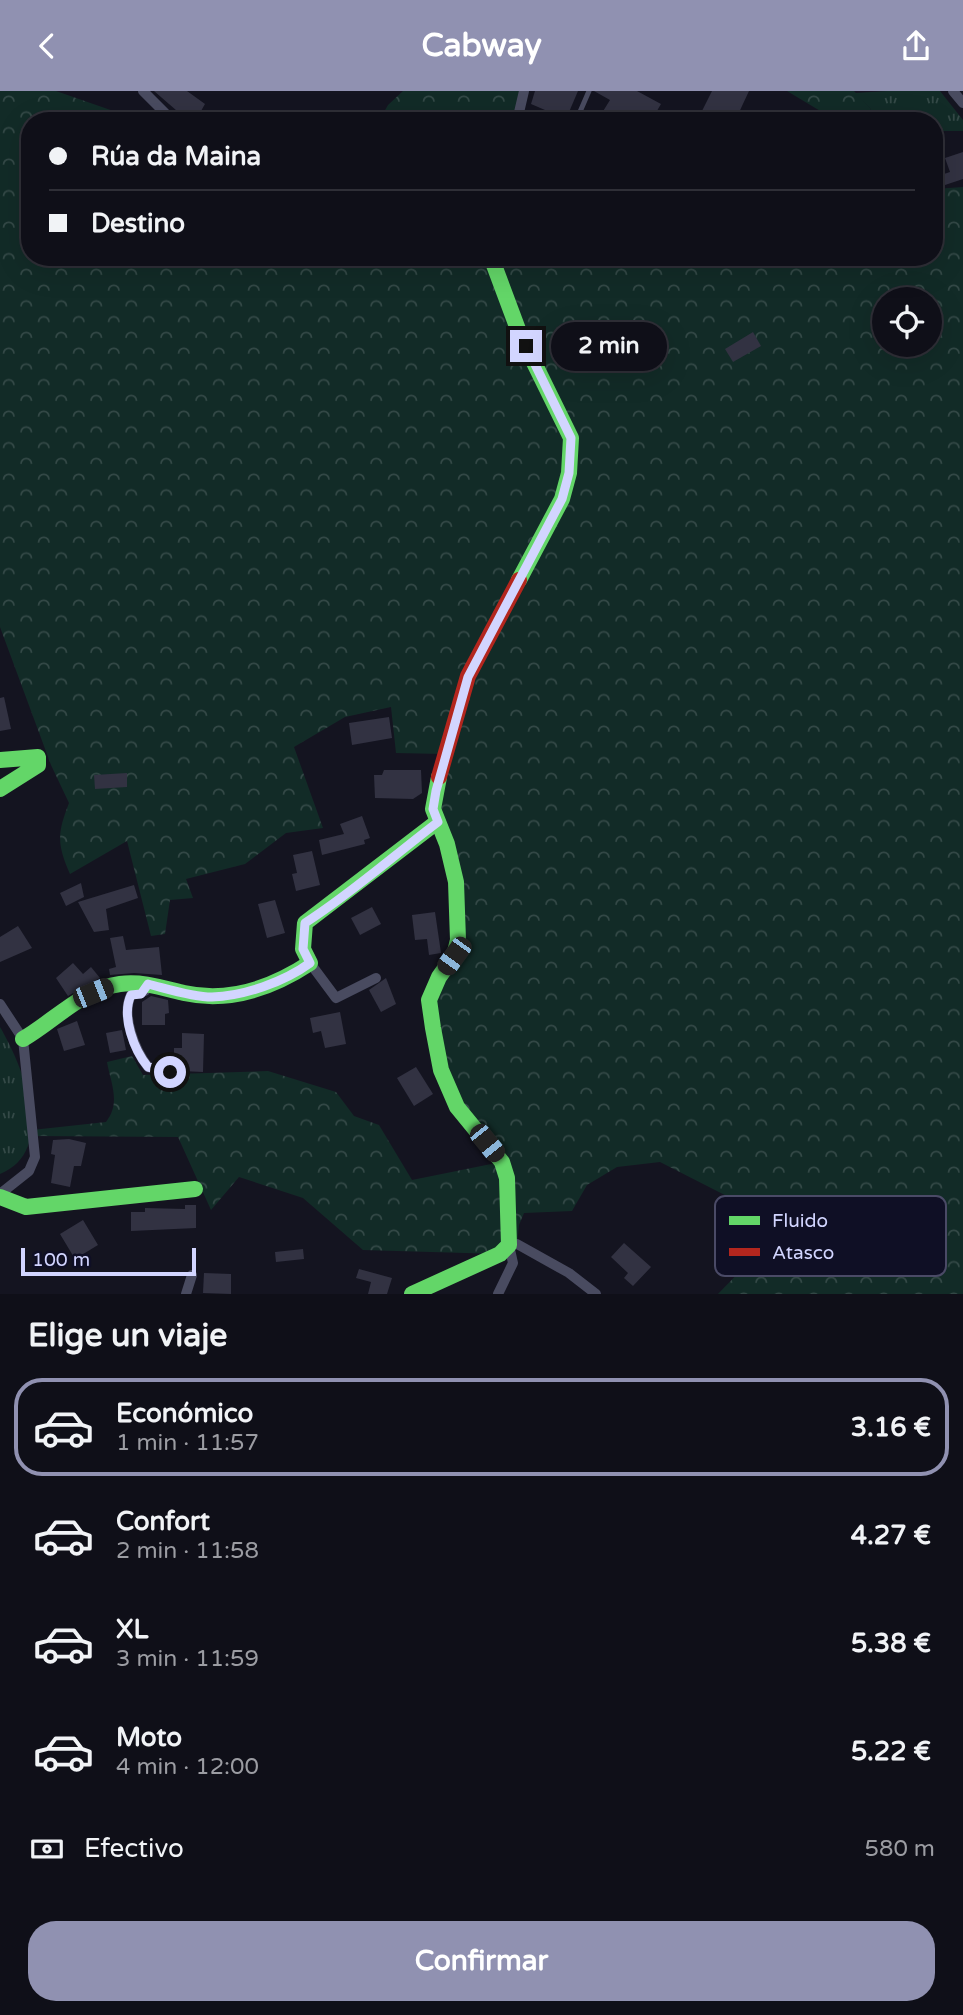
<!DOCTYPE html>
<html lang="es">
<meta charset="utf-8">
<style>
:root{--surface:#0f0f18;--page:#181821;--text:#f1f3f6;--muted:#9b9ca2;--line:#2f2f37;--accent:#9091b1}
body{margin:0;font-family:"Varela Round",sans-serif;background:var(--page);color:var(--text);height:100vh;display:flex;flex-direction:column;font-size:26px;white-space:nowrap}
*{box-sizing:border-box;margin:0}
p{font-size:23px;color:var(--muted)}
.icon{flex:none;width:38px;height:38px;fill:none;stroke:currentColor;stroke-width:2;stroke-linecap:round;stroke-linejoin:round}
.map{position:relative;height:1203px;overflow:hidden}
.drawer{display:flex;flex-direction:column;background:var(--surface);flex:1}
.drawer>*{flex:none}
.hud{position:absolute;left:21px;top:21px;width:922px;height:154px;border-radius:28px;box-shadow:0 7px 28px #0002,0 0 0 2px var(--line);display:grid;align-content:center;height:154px;padding:0 28px;background:var(--surface)}
.buttons{position:absolute;left:872px;top:196px;display:grid;gap:14px}
.buttons a{display:grid;place-items:center;width:70px;height:70px;border-radius:50%;background:var(--surface);box-shadow:0 7px 28px #0002,0 0 0 2px var(--line);font-size:35px}
.scale{position:absolute;left:21px;bottom:18px;width:175px;box-sizing:border-box;padding-left:7px;border:4px solid #d2d5ff;border-top:0;font-size:19px;line-height:24px;white-space:nowrap;color:#d2d5ff;-webkit-text-stroke:5px #0f0f25;paint-order:stroke}
.end{position:absolute;width:32px;height:32px;margin:-16px;border:9px solid #d2d5ff;background:#111;box-shadow:0 0 0 4px #111}
.from{border-radius:50%}
.bubble{position:absolute;height:49px;border-radius:24px;background:var(--surface);box-shadow:0 7px 28px #0002,0 0 0 2px var(--line);font-size:23px;font-weight:700;line-height:49px;text-align:center}
.car{position:absolute;width:21px;height:42px;margin:-21px -10px;border-radius:9px;box-shadow:0 0 5px 2px #0007;background:linear-gradient(#222 24%,#8ab4d8 0 40%,#222 0 76%,#8ab4d8 0 86%,#222 0)}
.hud b{display:flex;align-items:center;gap:24px;height:66px;font-size:26px}
.hud b+b{border-top:2px solid var(--line)}
.hud i{width:18px;height:18px;background:var(--text)}
ul{padding:0;list-style:none}
li{display:flex;align-items:center;gap:21px;height:98px;margin:0 14px 10px;padding:0 14px;border:4px solid transparent;border-radius:28px}
li div{flex:1}
li b{display:block;font-size:26px}
li em{font-style:normal;font-weight:700}
li.selected{border-color:var(--accent)}
li>.icon{width:63px;height:63px;stroke-width:1.5}
h2{padding:0 28px;font-size:32px;line-height:84px}
.pay{display:flex;align-items:center;gap:18px;height:77px;padding:0 28px;font-size:26px}
.pay p{margin-inline-start:auto}
.primary-button{display:flex;gap:14px;margin-top:auto;padding:14px 28px}
.primary-button a{flex:1;height:80px;border-radius:28px;background:var(--accent);color:#fff;font-size:28px;font-weight:700;line-height:80px;text-align:center}
header{display:flex;justify-content:space-between;align-items:center;height:91px;padding:0 28px;background:var(--accent);color:#fff;font-size:32px;font-weight:700}
.map>svg:first-child{display:block}
.grass{fill:url(#grass-tufts)}
.forest{fill:url(#forest-crowns);fill-rule:evenodd}
.building{fill:#323242}
.lines{fill:none;stroke-linecap:round;stroke-linejoin:round}
.lane{stroke:#494b60;stroke-width:5}
.street{stroke:#494b60;stroke-width:10}
.fast{stroke:#63d668;stroke-width:16}
.jam{stroke:#b3261e;stroke-width:16}
.route{stroke:#d2d5ff;stroke-width:9}
.key{fill:#0f0f25;stroke:#4a4a66;stroke-width:2}
.key-label{font-size:19px;fill:#d2d5ff}
</style>
<header><svg class="icon" aria-label="back" viewBox="0 0 24 24"><path d="M15 5l-7 7 7 7"/></svg>Cabway<svg class="icon" aria-label="share" viewBox="0 0 24 24"><path d="M12 15V3M7 8l5-5 5 5M5 13v7h14v-7"/></svg></header>
<div class="map">
<svg width="963" height="1203" viewBox="0 0 963 1203">
<defs>
<pattern id="grass-tufts" width="24" height="20" patternUnits="userSpaceOnUse" patternTransform="scale(1.75)"><rect width="24" height="20" fill="#122b27"/><path d="M3 7l-1-3M5 7V3M7 7l1-3M15 17l-1-3M17 17v-4M19 17l1-3" fill="none" stroke="#344947"/></pattern>
<pattern id="forest-crowns" width="20" height="18" patternUnits="userSpaceOnUse" patternTransform="scale(1.75)"><rect width="20" height="18" fill="#122b27"/><path d="M2 6a3 3 0 1 1 6 0M12 15a3 3 0 1 1 6 0" fill="none" stroke="#344947"/></pattern>
</defs>
<rect width="100%" height="100%" fill="#141420"/>
<g class="grass">
<path d="M887 0H940L963 29V40H935L934 30H873L870 17 855 2Z"/>
<path d="M0 936C23 976 58 1059 0 1083Z"/>
</g>
<g class="forest">
<path d="M0 0H56L142 30H30V166H934L935 98 963 96V1203H718L782 1137 774 1129 660 1071 617 1076 587 1094 572 1120 524 1122 519 1134 517 1153 500 1163 363 1159 303 1107 239 1086 211 1119 178 1046 32 1045V1039L106 1031C121 1012 111 993 107 971L132 965 143 984 268 980 336 1001 354 1025 379 1034 412 1089 501 1071 457 1016 429 909 454 865 456 791 433 718 444 663 396 662 391 616 345 626 294 656 323 737 286 742 245 773 186 788 193 807 170 809 165 843 151 845 127 750 70 783C57 753 57 743 69 712L51 674 0 536ZM884 208H929V254H884Z"/>
<path d="M403 0H524L517 30H379L388 14Z"/>
<path d="M787 0H854L870 17 873 30H837Z"/>
</g>
<g class="building">
<path d="M154 0H187L205 13 201 20 218 30H192L184 26Z"/>
<path d="M535 0H578L566 28 531 13Z"/>
<path d="M594 0H637L661 13 651 30H597L610 9Z"/>
<path d="M712 0H749L735 30H714L700 24Z"/>
<path d="M963 61V88L942 95 938 85 950 81 945 67Z"/>
<path d="M753 241 761 255 733 271 725 258Z"/>
<path d="M4 606 11 638 0 640V607Z"/>
<path d="M389 626 392 647 352 654 349 632Z"/>
<path d="M384 679H421L422 702 413 708 375 707 374 684H382Z"/>
<path d="M127 682V696L95 698 94 684Z"/>
<path d="M362 725 370 747 364 749 365 753 322 764 319 749 344 743 340 733Z"/>
<path d="M312 760 320 794 296 800 292 783 297 782 293 764Z"/>
<path d="M81 792 84 806 66 815 60 802Z"/>
<path d="M134 794 138 807 106 818 109 839 94 841 78 811Z"/>
<path d="M275 809 285 842 267 847 258 813Z"/>
<path d="M372 816 381 833 360 844 351 827Z"/>
<path d="M435 821 441 862 429 864 427 848 415 849 412 824Z"/>
<path d="M18 835 32 857 0 871V846Z"/>
<path d="M123 845 126 859 159 856 162 884 134 882 110 884 109 878 116 876 110 847Z"/>
<path d="M73 872 83 883 91 876 100 887 68 905 56 887Z"/>
<path d="M386 887 396 913 381 921 369 899Z"/>
<path d="M151 905 168 909 169 922 165 923V934H142V911Z"/>
<path d="M340 921 346 953 325 957 321 940 313 942 310 927Z"/>
<path d="M77 930 85 954 64 960 57 938Z"/>
<path d="M122 939 126 959 110 962 106 942Z"/>
<path d="M182 942 204 943 203 981 182 980V973H174V957H182Z"/>
<path d="M416 976 433 1003 414 1015 397 987Z"/>
<path d="M69 1048 86 1052 81 1075H74L70 1096 51 1092 55 1064 51 1063 53 1049Z"/>
<path d="M185 1114H196V1137L131 1140V1121H145V1117L185 1118Z"/>
<path d="M83 1129 98 1154 75 1168 60 1143Z"/>
<path d="M624 1152 651 1176 633 1195 624 1187 628 1182 611 1166Z"/>
<path d="M303 1158 304 1168 276 1171 275 1161Z"/>
<path d="M359 1178 392 1187 387 1203H368L371 1191 356 1187Z"/>
<path d="M204 1182 231 1183V1203L203 1202Z"/>
</g>
<g class="lines">
<path class="lane" d="M576 30 589 0"/>
<g class="street">
<path d="M143 0 167 24 177 30"/>
<path d="M953 0 963 12"/>
<path d="M517 30 524 0"/>
<path d="M310 872 336 907 376 887"/>
<path d="M148 893 145 900 131 904C121 925 135 959 148 976L170 981"/>
<path d="M0 913 23 948 35 1066 29 1080 0 1103"/>
<path d="M186 1203 192 1184"/>
<path d="M498 1203 513 1172 509 1154 517 1153 569 1182 596 1203"/>
</g>
<g class="fast">
<path d="M491 166 519 241 571 347 569 382 562 408 519 489"/>
<path d="M0 669 38 666V674L0 698"/>
<path d="M23 948C54 930 83 898 120 893 142 890 163 897 184 902 229 912 272 897 310 872L303 858 305 832 437 731"/>
<path d="M0 1106 26 1116 195 1098"/>
<path d="M412 1203 500 1163 509 1154 507 1087 502 1071 457 1016 441 979 433 937 429 909 439 886 454 865 458 849 456 791 447 753 433 718 439 686"/>
</g>
<path class="jam" d="M439 686 468 585 519 489"/>
</g>
<g class="lines">
<path class="route" d="M170 981 148 976C134 959 121 925 131 904L141 903 148 893C168 898 192 906 212 906 244 905 284 891 310 872L303 858 305 832C352 802 393 765 438 731L433 718 436 700 468 586 562 408 569 382 571 347 526 255"/>
</g>
<rect x="715" y="1105" width="231" height="80" rx="10" class="key"/>
<rect x="729" y="1125" width="31" height="9" fill="#63d668"/>
<rect x="729" y="1157" width="31" height="8" fill="#b3261e"/>
<g class="key-label">
<text x="772" y="1136">Fluido</text>
<text x="772" y="1168">Atasco</text>
</g>
</svg>
<div class="buttons">
<a><svg class="icon" aria-label="locate" viewBox="0 0 24 24"><circle cx="12" cy="12" r="6"/><path d="M12 2v4M12 18v4M2 12h4M18 12h4"/></svg></a>
</div>
<div class="scale">100 m</div>
<i class="end from" style="left:170px;top:981px"></i>
<i class="end" style="left:526px;top:255px"></i>
<div class="bubble" style="left:551px;top:231px;width:116px">2 min</div>
<i class="car" style="left:454px;top:865px;rotate:216deg"></i>
<i class="car" style="left:93px;top:902px;rotate:68deg"></i>
<i class="car" style="left:487px;top:1052px;rotate:141deg"></i>
<div class="hud">
<b><i class="from"></i>Rúa da Maina</b>
<b><i></i>Destino</b>
</div>
</div>
<section class="drawer">
<h2>Elige un viaje</h2>
<ul>
<li class="selected"><svg class="icon" aria-label="car" viewBox="0 0 24 24"><path d="M5 17H2v-5l4-1 3-4h7l3 4 3 1v5h-3M9 17h6M6 11h13"/><circle cx="7" cy="17" r="2"/><circle cx="17" cy="17" r="2"/></svg><div><b>Económico</b><p>1 min · 11:57</p></div><em>3.16 €</em></li>
<li><svg class="icon" aria-label="car" viewBox="0 0 24 24"><path d="M5 17H2v-5l4-1 3-4h7l3 4 3 1v5h-3M9 17h6M6 11h13"/><circle cx="7" cy="17" r="2"/><circle cx="17" cy="17" r="2"/></svg><div><b>Confort</b><p>2 min · 11:58</p></div><em>4.27 €</em></li>
<li><svg class="icon" aria-label="car" viewBox="0 0 24 24"><path d="M5 17H2v-5l4-1 3-4h7l3 4 3 1v5h-3M9 17h6M6 11h13"/><circle cx="7" cy="17" r="2"/><circle cx="17" cy="17" r="2"/></svg><div><b>XL</b><p>3 min · 11:59</p></div><em>5.38 €</em></li>
<li><svg class="icon" aria-label="car" viewBox="0 0 24 24"><path d="M5 17H2v-5l4-1 3-4h7l3 4 3 1v5h-3M9 17h6M6 11h13"/><circle cx="7" cy="17" r="2"/><circle cx="17" cy="17" r="2"/></svg><div><b>Moto</b><p>4 min · 12:00</p></div><em>5.22 €</em></li>
</ul>
<div class="pay"><svg class="icon" aria-label="cash" viewBox="0 0 24 24"><path d="M3 7h18v10H3z"/><circle cx="12" cy="12" r="2"/></svg>Efectivo<p>580 m</p></div>
<div class="primary-button"><a>Confirmar</a></div>
</section>
